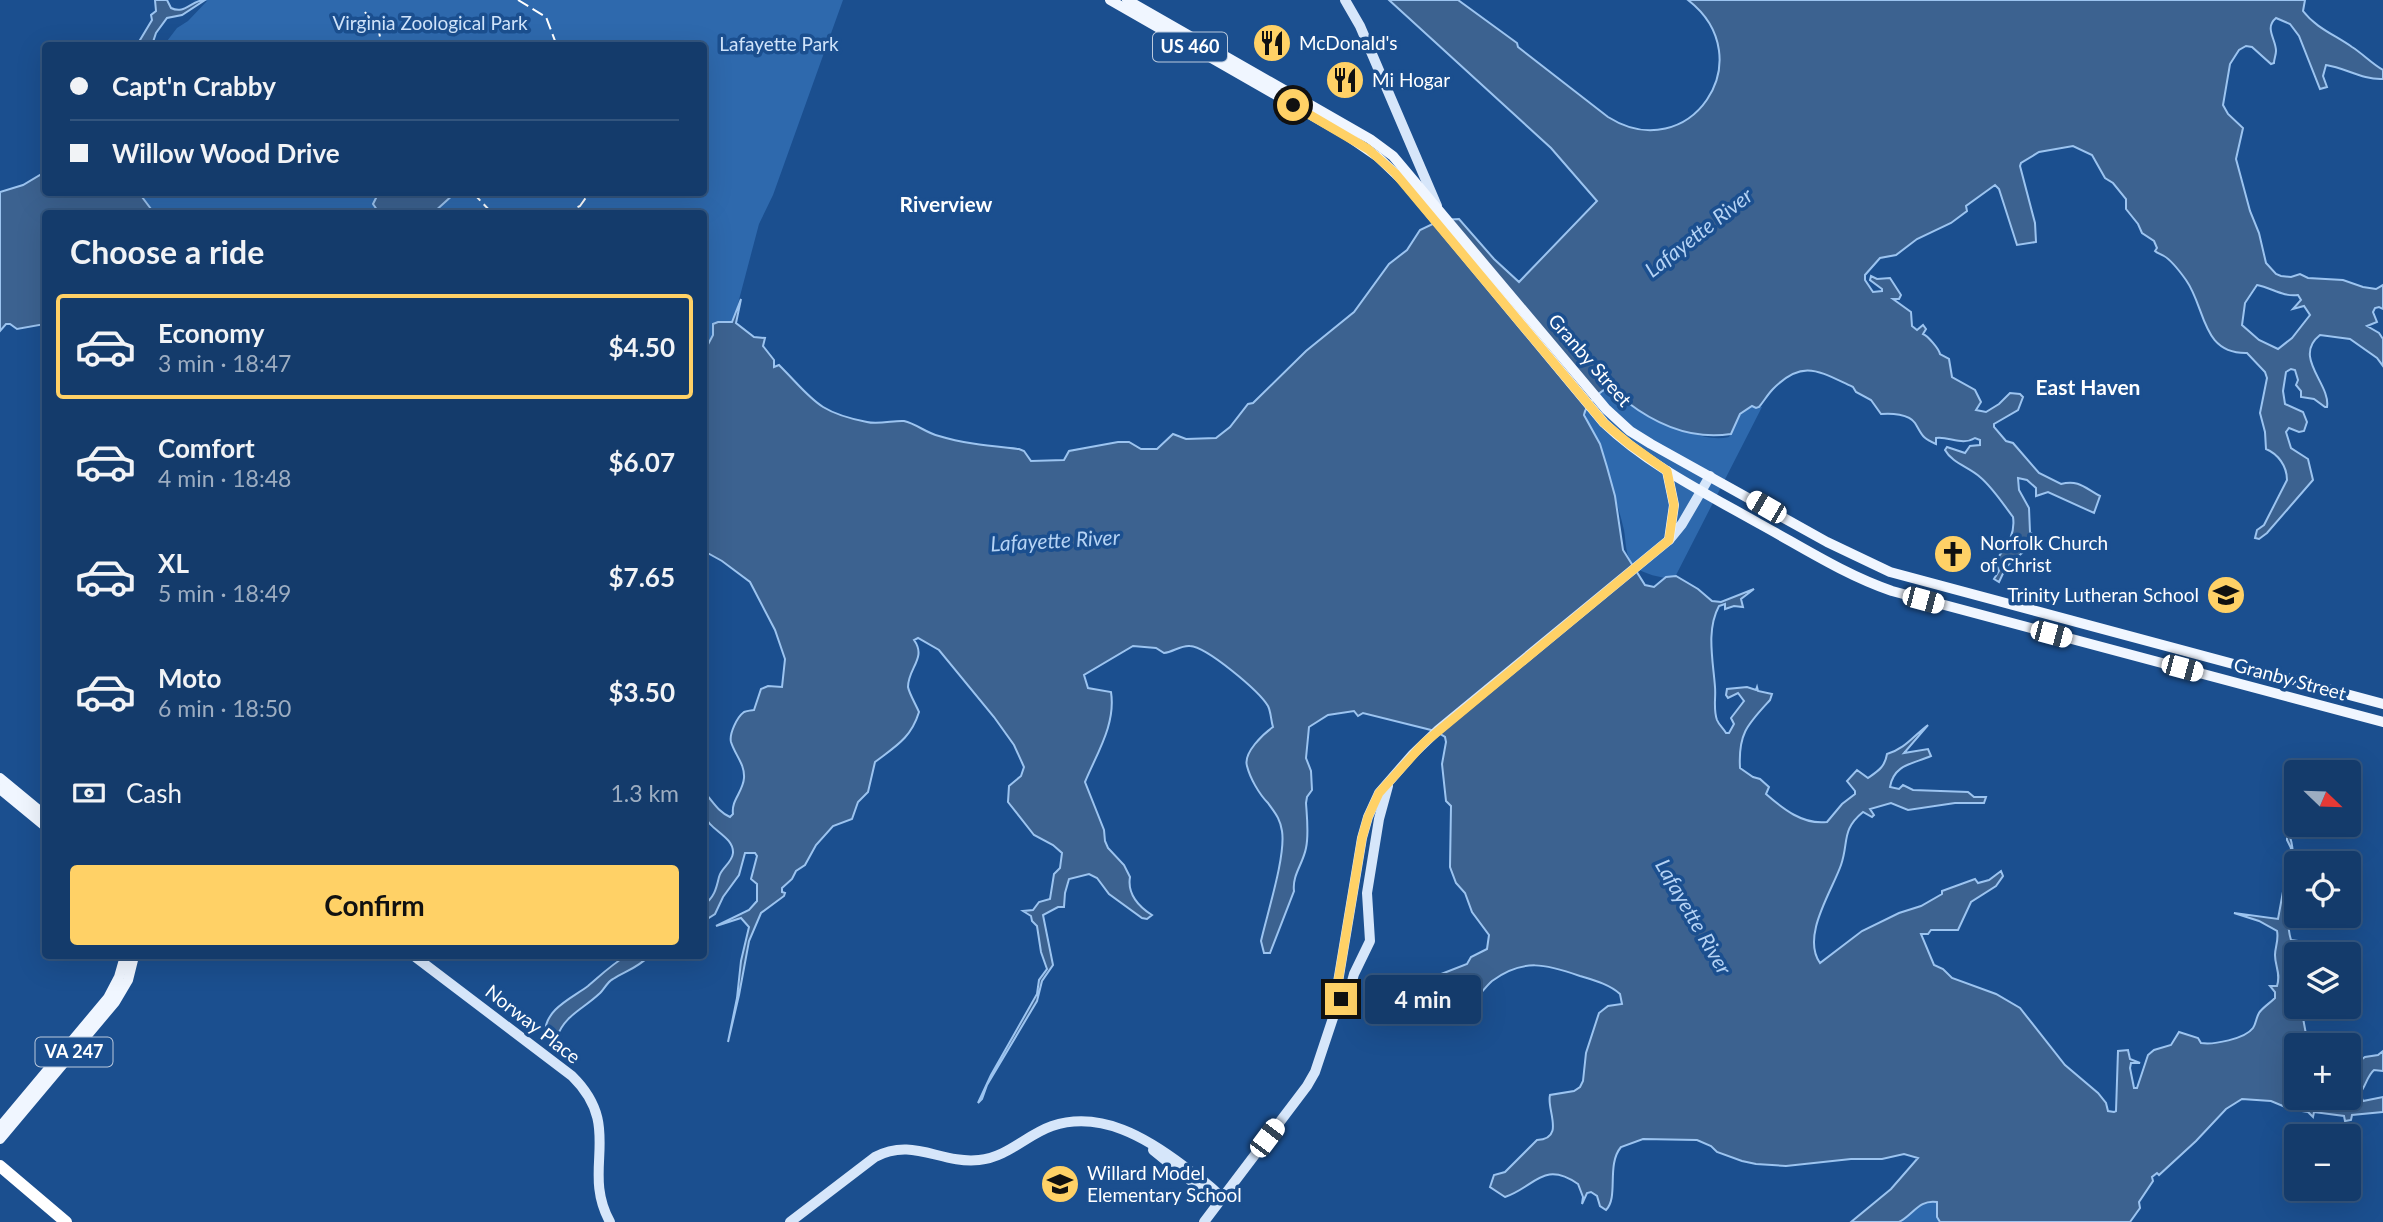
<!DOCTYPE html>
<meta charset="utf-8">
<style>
:root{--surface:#143b6b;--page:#1d4271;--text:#f1f3f6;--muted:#9dadc1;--line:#33557e;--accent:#ffd166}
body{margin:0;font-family:Lato,sans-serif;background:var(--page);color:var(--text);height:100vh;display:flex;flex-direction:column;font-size:26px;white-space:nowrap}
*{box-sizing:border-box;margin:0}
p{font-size:23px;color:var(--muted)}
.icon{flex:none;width:38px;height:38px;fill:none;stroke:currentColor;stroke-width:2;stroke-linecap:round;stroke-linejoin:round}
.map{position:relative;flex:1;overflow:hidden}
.side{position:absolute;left:42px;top:210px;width:665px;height:749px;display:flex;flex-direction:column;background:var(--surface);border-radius:7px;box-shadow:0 7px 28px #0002,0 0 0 2px var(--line)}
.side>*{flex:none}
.banner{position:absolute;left:42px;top:42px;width:665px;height:154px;border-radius:7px;box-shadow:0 7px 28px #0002,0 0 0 2px var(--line);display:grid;align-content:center;height:154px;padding:0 28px;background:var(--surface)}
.needle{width:46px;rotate:113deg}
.buttons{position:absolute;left:2284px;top:760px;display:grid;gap:14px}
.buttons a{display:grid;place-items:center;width:77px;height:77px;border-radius:7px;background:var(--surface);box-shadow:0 7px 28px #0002,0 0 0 2px var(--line);font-size:35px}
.end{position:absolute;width:32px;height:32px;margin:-16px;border:9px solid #ffd166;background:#111;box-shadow:0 0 0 4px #111}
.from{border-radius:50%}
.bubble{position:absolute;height:49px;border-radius:7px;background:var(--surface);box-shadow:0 7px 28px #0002,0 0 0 2px var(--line);font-size:23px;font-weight:700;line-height:49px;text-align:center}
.car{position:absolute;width:21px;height:42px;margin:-21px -10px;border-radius:9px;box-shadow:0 0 5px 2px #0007;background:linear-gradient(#fff 24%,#345 0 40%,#fff 0 76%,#345 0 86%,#fff 0)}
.banner b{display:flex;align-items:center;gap:24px;height:66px;font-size:26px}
.banner b+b{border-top:2px solid var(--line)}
.banner i{width:18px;height:18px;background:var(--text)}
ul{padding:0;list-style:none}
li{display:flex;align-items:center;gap:21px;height:105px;margin:0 14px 10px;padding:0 14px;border:4px solid transparent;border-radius:7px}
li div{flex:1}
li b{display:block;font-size:26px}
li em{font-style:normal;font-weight:700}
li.active{border-color:var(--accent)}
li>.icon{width:63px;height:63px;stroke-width:1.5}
h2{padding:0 28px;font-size:32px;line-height:84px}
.pay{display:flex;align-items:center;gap:18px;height:77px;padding:0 28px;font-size:26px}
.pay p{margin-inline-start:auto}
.action{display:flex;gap:14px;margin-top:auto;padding:14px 28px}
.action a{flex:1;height:80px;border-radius:7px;background:var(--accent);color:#111;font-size:28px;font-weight:700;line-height:80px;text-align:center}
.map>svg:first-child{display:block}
.green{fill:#2e69ad}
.water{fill:#3c6290;stroke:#9cc4f0;stroke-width:2;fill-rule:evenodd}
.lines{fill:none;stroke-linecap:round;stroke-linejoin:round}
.secondary{stroke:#d6e6fa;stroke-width:10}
.primary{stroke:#f0f6ff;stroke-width:10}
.highway{stroke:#fff;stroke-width:12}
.rail{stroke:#fff;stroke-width:2;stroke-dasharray:12 5;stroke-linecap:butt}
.route{stroke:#ffd166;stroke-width:9}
.labels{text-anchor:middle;stroke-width:7;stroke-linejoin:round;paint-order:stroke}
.shield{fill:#1b4f8f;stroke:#bbcadd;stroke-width:2}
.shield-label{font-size:18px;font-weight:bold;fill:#fff}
.park-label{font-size:19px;fill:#cfe3fa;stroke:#1b4f8f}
.poi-label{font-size:19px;fill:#fff;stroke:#1b4f8f;text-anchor:start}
.street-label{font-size:19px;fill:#fff;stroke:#1b4f8f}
.neighbourhood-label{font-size:21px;font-weight:bold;fill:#fff;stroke:#1b4f8f}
.water-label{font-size:21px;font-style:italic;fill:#b5d3f5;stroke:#1b4f8f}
</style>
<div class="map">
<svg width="2383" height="1222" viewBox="0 0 2383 1222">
<rect width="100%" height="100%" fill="#1b4f8f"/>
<g class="green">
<path d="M189 0H843L773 195 759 224 735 315 732 322H718L704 352V214H154L141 195 142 192H704V46L164 45 177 28 188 21 207 1Z"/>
<path d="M1612 384C1642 404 1692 446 1729 437L1740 415 1751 407H1762L1674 579C1662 578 1642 574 1634 566 1625 557 1626 541 1624 530 1615 491 1598 453 1586 416L1583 400Z"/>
<path d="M1932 1200 1937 1202V1217L1940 1222H1899L1922 1203Z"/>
</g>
<g class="water">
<path d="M155 0H167L171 8C185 15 191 0 205 0L182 15 167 18 156 33 152 45H137L152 20 151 15 156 11Z"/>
<path d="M1389 0H1458L1517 43 1518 47 1608 117C1689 168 1764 59 1688 0H2305L2303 11C2316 28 2335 35 2352 47 2363 54 2371 63 2383 70V79C2362 80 2346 68 2326 65L2323 76 2327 87 2320 89 2299 36 2290 24 2276 18C2264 28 2276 39 2276 51 2276 55 2274 59 2274 63L2271 64 2252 47 2246 46 2239 50 2230 64 2223 105 2228 114 2243 128 2236 159 2250 211 2259 233 2266 263 2276 274 2281 276 2291 277 2300 274 2308 278 2343 280 2363 287 2376 289 2383 285V309L2379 307 2375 308 2373 312 2377 322 2367 326 2379 333 2383 339V366L2377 358 2350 339 2320 335C2292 357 2331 384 2327 407H2325L2314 399 2301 397V391L2296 385 2298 380 2295 370 2291 369 2286 372 2283 391 2285 404 2303 412 2307 422 2304 431 2299 432 2289 428 2286 432 2291 448 2308 459 2313 480 2267 533 2259 539 2255 538 2257 530 2264 525 2287 480C2287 466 2278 454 2266 449L2265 432 2260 413 2267 378 2265 372 2247 353C2201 354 2206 308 2186 280 2181 273 2171 260 2164 256 2161 254 2157 253 2155 251L2157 248 2154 241 2142 233 2138 224 2126 209V199L2113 183 2105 178 2092 155 2073 146 2039 152 2021 163 2020 166 2035 223 2036 242 2017 245 1999 189 1995 185 1966 206 1967 211 1951 223 1917 239 1896 255 1880 258 1865 275V280L1873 292 1882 291V289L1870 280 1871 276 1877 279 1890 278 1901 295 1899 299H1893L1911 312 1912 326 1917 330 1923 325 1926 329 1923 334C1928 336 1939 349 1940 354L1949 359 1952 377 1975 390 1981 402 1976 410 1986 412 1999 404 2010 393 2020 394 2023 397 2018 410 1994 424V427L2006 441 2013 443 2039 473 2061 484C2079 479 2086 489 2100 496L2094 513 2048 492 2036 496V488L2027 480 2018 478 2019 490 2029 508 2030 532 2038 539 2006 567 1999 582 1994 579 1999 571 1995 562C2004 548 2016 537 2013 517 2003 504 1993 488 1980 477 1969 467 1952 463 1945 450L1947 447 1965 453 1970 446 1980 445V440L1975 438C1962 446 1949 436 1936 438V444C1921 437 1923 436 1915 423 1909 414 1891 413 1881 414L1871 400 1856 392 1853 387C1820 372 1803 358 1773 389 1768 394 1764 401 1759 407L1756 408 1752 406 1740 414 1731 434C1692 440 1657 425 1627 402 1621 397 1615 394 1611 387 1600 390 1586 404 1584 415L1600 444 1607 467 1615 496 1623 550 1645 585 1654 587 1666 577 1676 576 1698 589 1712 601 1721 602 1754 589 1741 599 1743 607 1734 606 1725 609V604L1719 606C1706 630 1713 660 1715 687 1716 698 1713 709 1717 720 1719 725 1723 728 1726 733H1729L1734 724 1731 718 1744 701 1738 693 1728 698 1726 695 1727 689 1747 687 1756 690 1757 687 1758 691 1772 694 1770 700C1748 724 1738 733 1740 768L1753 777 1760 779 1769 787 1766 794C1783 809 1803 825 1827 822L1842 804 1855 794V791L1847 781 1857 770 1868 778C1878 771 1885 767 1887 754 1906 748 1912 737 1928 725L1904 753 1928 749 1931 756C1913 764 1894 764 1890 787L1899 789 1903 785 1913 790 1968 792 1974 797H1986L1984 803H1955L1908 810 1891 803 1870 809 1874 815 1872 817 1863 812C1841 830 1849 842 1841 865 1832 891 1801 936 1820 963L1862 931 1899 913 1921 906 1942 894V891L1975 879 1978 883 1989 880 2001 871 2003 876 1996 886 1971 902 1958 930H1931L1928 934H1921L1934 965 1943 969 1952 978 1996 994 2020 1008 2065 1065 2098 1093 2106 1103 2108 1111 2114 1112 2116 1111 2118 1051 2128 1050 2130 1059 2140 1063H2131L2130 1068 2134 1088H2137L2148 1055 2154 1050 2171 1045 2179 1032 2198 1038 2201 1043C2213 1045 2245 1039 2253 1028 2256 1024 2256 1018 2259 1013 2262 1008 2270 1003 2275 998V992L2270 986H2277C2281 973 2275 967 2275 955 2275 947 2279 940 2277 931L2259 921 2234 913 2278 919 2291 848 2287 840V835L2301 824H2311L2292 832 2290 837C2300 867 2281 906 2291 940L2305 942 2292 956V963L2296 969V992L2291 995V1001L2303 1018 2308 1045H2296V1073L2292 1080 2296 1086V1097H2348L2349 1069 2365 1057 2378 1055 2383 1051V1071L2374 1070C2367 1076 2366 1086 2360 1093L2363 1101 2383 1097V1112L2352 1115 2351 1120 2345 1121 2344 1116 2314 1112 2313 1117 2308 1112 2290 1109 2271 1101 2242 1099 2226 1109 2196 1141 2159 1175 2157 1173 2152 1177 2153 1181 2139 1202 2140 1208 2130 1222H1940L1937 1217V1202C1919 1199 1913 1215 1899 1222H1851L1891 1189 1918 1158 1904 1154 1882 1159H1851L1786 1166 1756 1164 1742 1161 1717 1152 1711 1146 1697 1140 1643 1139 1621 1147C1606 1165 1619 1197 1606 1210L1600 1206 1597 1196 1591 1192 1587 1193 1582 1204 1583 1197 1578 1184C1543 1160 1535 1187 1505 1197L1490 1187 1494 1175 1505 1172 1537 1140C1566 1139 1546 1109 1550 1095L1574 1091 1580 1087 1583 1081 1586 1053 1599 1013 1608 1006 1622 1004 1620 994C1609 984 1593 980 1580 976 1546 964 1523 958 1492 981 1485 987 1478 998 1473 1001 1464 1008 1445 1003 1438 997L1423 1001 1416 992 1419 985 1431 978 1467 964 1471 957 1487 949 1489 935 1472 912 1465 893 1456 883 1450 867 1451 806 1446 801 1442 764 1446 742 1445 737 1435 731 1363 713 1358 716 1354 711 1328 715 1309 727 1306 758 1311 771 1312 790 1307 797 1306 803C1307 818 1309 834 1306 848 1303 864 1292 875 1294 891L1270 953H1264L1261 941C1267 914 1286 856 1282 831 1280 818 1275 813 1268 803 1259 794 1250 778 1247 766 1243 753 1263 734 1273 727 1271 721 1271 712 1268 706 1259 691 1207 647 1190 646 1181 645 1173 652 1164 653L1156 648 1133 646 1084 675 1088 688 1111 692C1116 724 1097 753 1085 782L1104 830 1105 841 1108 848 1124 865 1130 877C1127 894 1139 907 1152 915L1147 919 1142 918 1109 894 1097 878 1089 874 1069 879 1065 893 1064 907H1058L1043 915 1053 965 1042 981 1037 1001 987 1085 982 1099 978 1103 991 1075 1037 994 1039 980 1047 969 1041 952 1037 926 1032 921 1031 916 1023 911 1033 910 1039 902 1050 899 1054 874 1060 868 1062 853 1053 845 1034 835 1008 802 1009 786 1021 776 1024 767 1014 745 994 717 939 650 918 638 914 640C927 658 908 668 908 687 909 693 916 705 919 712 911 738 896 746 875 762L868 792 858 802 852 819 833 826 816 845 805 865 796 871 792 879 782 888V892L785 893 784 896 761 913 749 941 739 995 728 1042 737 998 741 961 749 927 741 918 716 926 749 910 757 901V884L751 879 757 856 755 853H745L739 875 723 897 715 914 704 921V905C714 897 716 890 719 877 721 868 732 863 733 853 734 836 708 830 704 814 702 808 704 798 704 792 713 801 717 811 730 817L733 814C731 800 743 792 744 778 745 764 735 755 731 742 729 734 737 717 744 712 746 711 753 710 754 710L761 689 768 686 782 687 785 659 775 630 750 582 722 561 704 551V352L713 335V324L718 322H732L741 299 736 323 754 337 765 338 763 346 774 360V367L779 365C813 399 816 412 867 422 878 425 895 420 904 421 917 424 926 433 939 436 965 444 992 446 1019 449L1024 451 1031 461 1064 460 1069 451 1118 442H1129L1141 449H1157L1173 434 1186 439 1216 438 1230 427 1248 404 1253 403 1306 351 1354 312 1389 264 1407 250 1420 230 1441 220 1459 219 1494 259 1519 282 1597 201 1551 148ZM2257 285C2272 288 2283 297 2298 295L2301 300 2293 309 2304 306 2310 315 2292 338 2278 349 2259 340 2242 325 2245 303Z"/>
<path d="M45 172 46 192 139 193 154 213 46 214 45 324 17 329 10 324H6L0 331V192L23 185Z"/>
<path d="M379 192H455V193L433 213 380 214 373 204Z"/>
<path d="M626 956H649C639 967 626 971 613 979 607 982 604 990 599 994 583 1009 564 1016 557 1037L563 1048H560C558 1041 554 1032 545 1033 545 1009 572 998 588 986 601 975 611 965 626 956Z"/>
</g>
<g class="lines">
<g class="secondary">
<path d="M1345 0 1360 26 1437 206"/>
<path d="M414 956 572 1076C625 1128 580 1168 610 1222"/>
<path d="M1341 999 1337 988 1362 838 1368 817 1379 793 1413 754 1438 730 1669 540 1682 524 1710 476"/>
<path d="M1153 1150 1195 1184 1211 1193"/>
<path d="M790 1222 875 1157C913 1137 940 1164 979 1160 1008 1157 1026 1135 1052 1126 1101 1110 1147 1138 1185 1167 1198 1177 1212 1186 1222 1198"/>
<path d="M1204 1222 1307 1086 1315 1072 1335 1012 1341 999 1349 992 1354 974 1370 941 1367 893 1379 819 1388 786"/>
</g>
<g class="primary">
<path d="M1110 0 1346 135 1378 157 1403 181 1604 423C1648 465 1705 493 1758 523 1802 547 1845 575 1892 591L2383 722"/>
<path d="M1127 0 1370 139 1393 156 1606 409 1630 431 1651 444 1827 542 1890 572 2383 704"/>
<path d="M1667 471 1674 505 1669 540"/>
<path d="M0 778 46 816"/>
<path d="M0 789 46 827"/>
<path d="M0 1127 108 998 119 977 125 956"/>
<path d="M0 1139 115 1002 128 980 134 956"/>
</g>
<path class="highway" d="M0 1166 66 1222"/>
<g class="rail">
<path d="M518 0 546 17 557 46"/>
<path d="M365 12 379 32 382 46"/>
<path d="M472 192 493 214"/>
<path d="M562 214 580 206 590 192"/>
</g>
</g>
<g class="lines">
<path class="route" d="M1293 105 1368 149 1395 173 1604 423 1629 444 1667 471 1674 505 1669 540 1424 743 1379 793 1368 817 1362 838 1337 988 1341 999"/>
</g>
<defs>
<symbol id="restaurant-disc" viewBox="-11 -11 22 22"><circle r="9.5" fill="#ffd166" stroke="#1b4f8f"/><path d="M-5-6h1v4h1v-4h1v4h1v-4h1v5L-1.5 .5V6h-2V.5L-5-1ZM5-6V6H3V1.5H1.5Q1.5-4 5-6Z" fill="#111"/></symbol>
<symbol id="church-disc" viewBox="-11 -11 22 22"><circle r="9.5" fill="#ffd166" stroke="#1b4f8f"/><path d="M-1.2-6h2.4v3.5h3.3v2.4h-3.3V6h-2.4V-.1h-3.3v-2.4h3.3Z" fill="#111"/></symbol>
<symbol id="school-disc" viewBox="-11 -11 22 22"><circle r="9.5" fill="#ffd166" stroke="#1b4f8f"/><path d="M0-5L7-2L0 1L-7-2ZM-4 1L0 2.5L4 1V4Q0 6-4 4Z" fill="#111"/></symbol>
</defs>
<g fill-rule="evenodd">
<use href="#restaurant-disc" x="1250" y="21" width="44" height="44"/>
<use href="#restaurant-disc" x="1323" y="58" width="44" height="44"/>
<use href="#church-disc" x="1931" y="532" width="44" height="44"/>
<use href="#school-disc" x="2204" y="573" width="44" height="44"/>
<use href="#school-disc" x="1038" y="1162" width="44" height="44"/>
</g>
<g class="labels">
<g class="shield">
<rect x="1153" y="32.5" width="74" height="29" rx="5"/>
<rect x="35.5" y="1037.5" width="77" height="29" rx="5"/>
</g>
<g class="shield-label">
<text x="1190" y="53">US 460</text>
<text x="74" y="1058">VA 247</text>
</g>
<g class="park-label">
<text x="430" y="30">Virginia Zoological Park</text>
<text x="779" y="51">Lafayette Park</text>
</g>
<g class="poi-label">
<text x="1299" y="50">McDonald's</text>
<text x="1372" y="87">Mi Hogar</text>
<text x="1980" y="550">Norfolk Church<tspan x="1980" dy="22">of Christ</tspan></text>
<text x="2199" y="602" text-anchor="end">Trinity Lutheran School</text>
<text x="1087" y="1180">Willard Model<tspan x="1087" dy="22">Elementary School</tspan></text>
</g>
<g class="street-label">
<text transform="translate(1590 360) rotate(49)" y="7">Granby Street</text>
<text transform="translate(2290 679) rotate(15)" y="7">Granby Street</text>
<text transform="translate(533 1024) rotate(38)" y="7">Norway Place</text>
</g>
<g class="neighbourhood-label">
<text x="946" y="212">Riverview</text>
<text x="2088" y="395">East Haven</text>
</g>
<g class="water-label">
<text transform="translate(1699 233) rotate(-38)" y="7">Lafayette River</text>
<text transform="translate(1055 541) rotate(-3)" y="7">Lafayette River</text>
<text transform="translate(1693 917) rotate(60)" y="7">Lafayette River</text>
</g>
</g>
</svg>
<div class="buttons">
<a><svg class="needle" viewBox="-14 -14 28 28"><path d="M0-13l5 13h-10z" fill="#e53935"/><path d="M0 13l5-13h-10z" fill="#9dadc1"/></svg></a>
<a><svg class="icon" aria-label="locate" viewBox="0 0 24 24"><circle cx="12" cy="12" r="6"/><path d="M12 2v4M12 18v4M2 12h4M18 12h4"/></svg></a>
<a><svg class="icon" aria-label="layers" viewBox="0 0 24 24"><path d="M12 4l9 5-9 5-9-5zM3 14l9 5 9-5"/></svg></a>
<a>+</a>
<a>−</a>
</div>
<i class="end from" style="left:1293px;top:105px"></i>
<i class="end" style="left:1341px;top:999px"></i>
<div class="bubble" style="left:1365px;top:975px;width:116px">4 min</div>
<i class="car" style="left:1766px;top:507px;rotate:300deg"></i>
<i class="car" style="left:1923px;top:600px;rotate:105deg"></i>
<i class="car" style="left:2051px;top:634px;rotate:105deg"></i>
<i class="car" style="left:2182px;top:668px;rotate:105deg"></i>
<i class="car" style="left:1267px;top:1138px;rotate:37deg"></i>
<div class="banner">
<b><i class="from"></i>Capt'n Crabby</b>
<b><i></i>Willow Wood Drive</b>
</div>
<section class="side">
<h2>Choose a ride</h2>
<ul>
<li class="active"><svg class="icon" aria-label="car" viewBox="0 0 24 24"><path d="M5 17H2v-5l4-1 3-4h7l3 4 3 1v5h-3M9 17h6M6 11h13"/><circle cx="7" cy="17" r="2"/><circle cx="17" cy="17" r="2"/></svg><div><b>Economy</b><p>3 min · 18:47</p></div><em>$4.50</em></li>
<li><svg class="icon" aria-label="car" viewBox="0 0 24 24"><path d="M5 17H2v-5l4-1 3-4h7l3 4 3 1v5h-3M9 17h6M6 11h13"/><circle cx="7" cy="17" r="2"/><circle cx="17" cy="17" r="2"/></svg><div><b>Comfort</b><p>4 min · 18:48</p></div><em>$6.07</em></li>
<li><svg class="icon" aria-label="car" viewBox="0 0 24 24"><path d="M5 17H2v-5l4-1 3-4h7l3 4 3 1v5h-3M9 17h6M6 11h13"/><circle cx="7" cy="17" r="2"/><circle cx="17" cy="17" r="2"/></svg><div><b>XL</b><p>5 min · 18:49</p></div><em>$7.65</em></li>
<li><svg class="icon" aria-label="car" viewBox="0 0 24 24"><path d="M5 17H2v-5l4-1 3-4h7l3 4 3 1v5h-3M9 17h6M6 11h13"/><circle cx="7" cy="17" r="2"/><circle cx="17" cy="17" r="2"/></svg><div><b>Moto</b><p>6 min · 18:50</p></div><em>$3.50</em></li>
</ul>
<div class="pay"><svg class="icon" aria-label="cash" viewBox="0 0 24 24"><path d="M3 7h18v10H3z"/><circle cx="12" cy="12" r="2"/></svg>Cash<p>1.3 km</p></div>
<div class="action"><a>Confirm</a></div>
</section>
</div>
